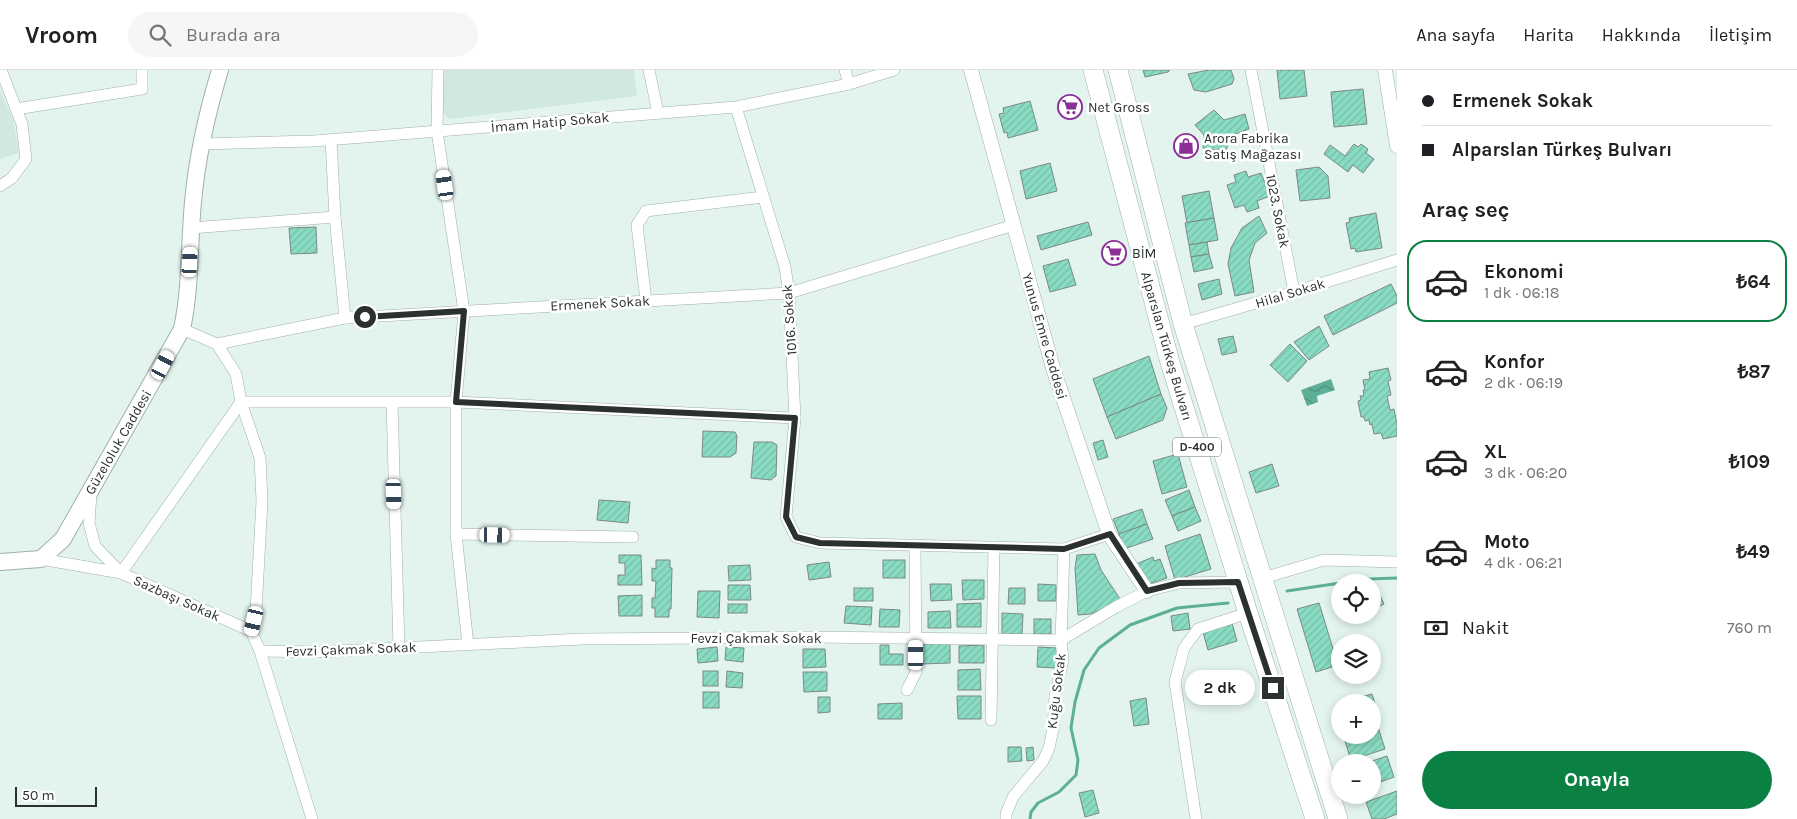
<!DOCTYPE html>
<html lang="tr">
<meta charset="utf-8">
<style>
:root{--surface:#fff;--page:#f6f6f6;--text:#202124;--muted:#757577;--line:#e0e0e0;--accent:#0b8043}
body{margin:0;font-family:Karla,sans-serif;background:var(--page);color:var(--text);height:100vh;display:flex;flex-direction:column;font-size:19px;white-space:nowrap}
*{box-sizing:border-box;margin:0}
p{font-size:16px;color:var(--muted)}
.icon{flex:none;width:28px;height:28px;fill:none;stroke:currentColor;stroke-width:2;stroke-linecap:round;stroke-linejoin:round}
.map{position:relative;flex:1;overflow:hidden}
.drawer{display:flex;flex-direction:column;background:var(--surface);width:400px}
.drawer>*{flex:none}
.hud{display:grid;align-content:center;height:110px;padding:0 25px;background:var(--surface)}
.tools{position:absolute;left:1331px;top:504px;display:grid;gap:10px}
.tools a{display:grid;place-items:center;width:50px;height:50px;border-radius:50%;background:var(--surface);box-shadow:0 2px 8px #0003;font-size:25px}
.scale{position:absolute;left:15px;bottom:12px;width:82px;box-sizing:border-box;padding-left:5px;border:2px solid #2b312f;border-top:0;font-size:14px;line-height:18px;white-space:nowrap;color:#2b312f;-webkit-text-stroke:4px #fff;paint-order:stroke}
.end{position:absolute;width:22px;height:22px;margin:-11px;border:6px solid #2b312f;background:#fff;box-shadow:0 0 0 2px #fff}
.from{border-radius:50%}
.bubble{position:absolute;height:35px;border-radius:18px;background:var(--surface);box-shadow:0 2px 8px #0003;font-size:16px;font-weight:700;line-height:35px;text-align:center}
.car{position:absolute;width:15px;height:30px;margin:-15px -8px;border-radius:6px;box-shadow:0 0 4px 1px #0007;background:linear-gradient(#fff 24%,#345 0 40%,#fff 0 76%,#345 0 86%,#fff 0)}
.hud b{display:flex;align-items:center;gap:18px;height:48px;font-size:19px}
.hud b+b{border-top:1px solid var(--line)}
.hud i{width:12px;height:12px;background:var(--text)}
ul{padding:0;list-style:none}
li{display:flex;align-items:center;gap:15px;height:82px;margin:0 10px 8px;padding:0 15px;border:2px solid transparent;border-radius:20px}
li div{flex:1}
li b{display:block;font-size:19px}
li em{font-style:normal;font-weight:700}
li.active{border-color:var(--accent)}
li>.icon{width:45px;height:45px;stroke-width:1.5}
h2{padding:0 25px;font-size:22px;line-height:60px}
.pay{display:flex;align-items:center;gap:12px;height:55px;padding:0 25px;font-size:19px}
.pay p{margin-inline-start:auto}
.primary-button{display:flex;gap:10px;margin-top:auto;padding:10px 25px}
.primary-button a{flex:1;height:58px;border-radius:30px;background:var(--accent);color:#fff;font-size:20px;font-weight:700;line-height:58px;text-align:center}
header{display:flex;align-items:center;gap:30px;box-sizing:border-box;height:70px;padding:0 25px;background:var(--surface);border-bottom:1px solid var(--line)}
header strong{font-size:24px}
nav{display:flex;gap:28px;margin-inline-start:auto;font-size:18px}
.search{width:350px;height:45px;background:var(--page);display:flex;align-items:center;gap:12px;box-sizing:border-box;padding:0 18px;border-radius:28px;color:var(--muted);font-size:19px}
main{display:flex;flex:1;min-height:0}
.map>svg:first-child{display:block}
.built{fill:#d0e8e0}
.water{fill:url(#water-waves)}
.lines{fill:none;stroke-linecap:round;stroke-linejoin:round}
.stream{stroke:#5daf97;stroke-width:3}
.building{fill:url(#building-hatch);stroke:#7a8984}
.minor-casing{stroke:#a0afaa;stroke-width:12}
.tertiary-casing{stroke:#a0afaa;stroke-width:15}
.secondary-casing{stroke:#a0afaa;stroke-width:18}
.trunk-casing{stroke:#a0afaa;stroke-width:20}
.minor{stroke:#fff;stroke-width:11}
.tertiary{stroke:#fff;stroke-width:14}
.secondary{stroke:#fff;stroke-width:16}
.trunk{stroke:#fff;stroke-width:19}
.route{stroke:#2b312f;stroke-width:6}
.labels{text-anchor:middle;stroke-width:5;stroke-linejoin:round;paint-order:stroke}
.shield{fill:#fff;stroke:#6b6f6d;stroke-width:1}
.shield-label{font-size:12px;font-weight:bold;fill:#2b312f}
.poi-label{font-size:14px;fill:#2b312f;stroke:#fff;text-anchor:start}
.street-label{font-size:14px;fill:#2b312f;stroke:#fff}
</style>
<header>
<strong>Vroom</strong>
<div class="search"><svg class="icon" aria-label="search" viewBox="0 0 24 24"><circle cx="10" cy="10" r="6"/><path d="M15 15l6 6"/></svg>Burada ara</div>
<nav><a>Ana sayfa</a><a>Harita</a><a>Hakkında</a><a>İletişim</a></nav>
</header>
<main>
<div class="map">
<svg width="1397" height="749" viewBox="0 0 1397 749">
<defs>
<pattern id="water-waves" width="16" height="10" patternUnits="userSpaceOnUse" patternTransform="scale(1.25)"><rect width="16" height="10" fill="#5daf97"/><path d="M0 5q4-4 8 0t8 0" fill="none" stroke="#4d8f7c"/></pattern>
<pattern id="building-hatch" width="6" height="6" patternUnits="userSpaceOnUse" patternTransform="scale(1.25)"><rect width="6" height="6" fill="#89dcc3"/><path d="M-1 1l2-2M0 6l6-6M5 7l2-2" fill="none" stroke="#76bda8"/></pattern>
</defs>
<rect width="100%" height="100%" fill="#e3f4ee"/>
<g class="built">
<path d="M437 0H634L637 26 450 49 442 42Z"/>
<path d="M0 20 13 49 19 83 0 89Z"/>
</g>
<path class="water" d="M1331 309 1335 320 1317 326 1318 332 1307 336 1301 320Z"/>
<g class="lines">
<g class="stream">
<path d="M1343 512 1369 509 1397 508"/>
<path d="M1287 521 1340 513"/>
<path d="M1030 749 1031 742 1038 733 1059 722 1076 705 1078 690 1071 658 1075 632 1084 600 1099 578 1130 555 1177 538 1228 533"/>
</g>
</g>
<g class="building">
<path d="M1143 0H1170L1168 2 1145 7Z"/>
<path d="M1209 0H1231L1234 9 1232 14 1206 22 1194 20 1188 4Z"/>
<path d="M1277 0H1304L1307 26 1280 29Z"/>
<path d="M1363 19 1367 54 1334 57 1331 22Z"/>
<path d="M1030 31 1038 60 1008 68 1007 62 1004 63 999 44 1004 43 1003 38Z"/>
<path d="M1214 40 1224 50 1245 44 1249 59 1230 66 1226 81 1203 78 1204 65 1195 55Z"/>
<path d="M1354 74 1358 77 1361 74 1368 79 1366 83 1374 89 1363 103 1353 95 1348 102 1324 84 1330 75 1345 86Z"/>
<path d="M1050 93 1057 121 1026 129 1020 101Z"/>
<path d="M1319 97 1328 106 1330 128 1300 131 1296 100Z"/>
<path d="M1246 101 1248 107 1261 103 1270 126 1257 131 1259 138 1247 142 1244 135 1235 138 1227 115 1236 112 1234 105Z"/>
<path d="M1209 121 1214 148 1187 153 1182 126Z"/>
<path d="M1376 143 1382 178 1356 182 1355 178 1351 179 1346 153 1350 152 1349 148Z"/>
<path d="M1259 146 1267 163 1255 173 1249 190 1254 222 1235 226 1228 194 1231 178 1242 158Z"/>
<path d="M1214 148 1218 170 1189 175 1185 153Z"/>
<path d="M1088 152 1092 165 1041 180 1037 166Z"/>
<path d="M316 157 317 183 291 184 289 158Z"/>
<path d="M1207 172 1209 184 1191 187 1189 175Z"/>
<path d="M1209 184 1213 198 1194 202 1191 187Z"/>
<path d="M1068 189 1076 215 1050 222 1043 196Z"/>
<path d="M1219 209 1222 224 1202 230 1198 214Z"/>
<path d="M1391 214 1397 226V233L1333 265 1324 246Z"/>
<path d="M1319 256 1329 276 1309 290 1294 272Z"/>
<path d="M1233 266 1237 282 1222 285 1218 269Z"/>
<path d="M1290 274 1307 291 1288 312 1270 295Z"/>
<path d="M1149 286 1161 324 1107 347 1093 309Z"/>
<path d="M1388 298 1391 310 1388 311 1391 325 1387 326 1390 340 1394 339 1397 354V366L1383 369 1381 363 1374 364 1372 354 1370 355 1369 350 1365 351 1364 347H1361L1358 331 1361 330 1360 326H1364L1363 320H1365L1363 310 1370 309 1369 302Z"/>
<path d="M1161 324 1167 338 1163 350 1116 369 1107 347Z"/>
<path d="M703 361 735 362 737 366 736 383 730 387H702Z"/>
<path d="M1103 370 1108 387 1098 390 1093 373Z"/>
<path d="M754 372H772L777 375 776 406 771 410 751 408Z"/>
<path d="M1178 384 1187 417 1162 424 1153 391Z"/>
<path d="M1272 394 1279 416 1256 423 1249 402Z"/>
<path d="M1189 420 1195 437 1172 446 1165 430Z"/>
<path d="M599 430 630 432 628 453 597 450Z"/>
<path d="M1195 437 1201 451 1178 461 1172 446Z"/>
<path d="M1142 439 1147 454 1119 464 1113 449Z"/>
<path d="M1147 454 1153 469 1124 479 1119 464Z"/>
<path d="M1200 464 1211 499 1175 510 1165 476Z"/>
<path d="M1095 484 1101 500 1122 532 1090 544 1078 545 1075 498 1077 485Z"/>
<path d="M619 485H641L642 515H618V505H625V493H619Z"/>
<path d="M1153 487 1154 491 1160 489 1167 508 1149 514 1136 494Z"/>
<path d="M656 490H670V498H672L671 539H669V547H655V538H652V528H655L656 511H652V498L656 499Z"/>
<rect x="883" y="490" width="22" height="18"/>
<path d="M829 492 831 507 809 510 807 495Z"/>
<path d="M750 495 751 510 729 511 728 496Z"/>
<path d="M962 510H984V529L963 530Z"/>
<path d="M930 514H951L952 530 931 531Z"/>
<path d="M1038 514 1056 515V531H1038Z"/>
<path d="M1375 514 1384 534 1372 540V515Z"/>
<path d="M728 515H750L751 530H728Z"/>
<rect x="854" y="518" width="19" height="13"/>
<path d="M1009 518H1025V534H1008Z"/>
<path d="M698 521H720L719 548 697 547Z"/>
<path d="M642 525V546H619L618 526Z"/>
<path d="M981 533V557H957V534Z"/>
<path d="M1319 533 1338 595 1316 602 1297 539Z"/>
<rect x="728" y="534" width="19" height="9"/>
<path d="M846 536 872 537 871 555 844 553Z"/>
<path d="M880 539 900 540 899 557H879Z"/>
<path d="M950 541 951 558H928V542Z"/>
<path d="M1002 543 1023 544 1022 564H1002Z"/>
<path d="M1188 543 1190 559 1173 561 1171 546Z"/>
<path d="M1351 545H1369V546L1354 553Z"/>
<rect x="1034" y="549" width="17" height="15"/>
<path d="M1232 553 1237 571 1208 580 1203 562Z"/>
<path d="M950 573V593L921 594 920 574Z"/>
<path d="M880 575H889V584H903V595H880Z"/>
<path d="M984 575V593H959V576Z"/>
<path d="M717 577 718 591 698 593 697 579Z"/>
<path d="M726 577 744 578 743 592 725 590Z"/>
<path d="M1038 577 1057 578 1056 598 1037 597Z"/>
<path d="M803 579H825L826 597 803 598Z"/>
<path d="M980 599 981 620H958V600Z"/>
<rect x="703" y="601" width="15" height="15"/>
<path d="M727 601 743 603 742 618 726 617Z"/>
<path d="M803 602H827V621L804 622Z"/>
<rect x="703" y="622" width="16" height="16"/>
<path d="M1372 624 1380 650 1372 652V632H1342Z"/>
<path d="M957 626H981V649H958Z"/>
<path d="M818 627H830V642L818 643Z"/>
<path d="M1146 628 1149 654 1134 656 1130 631Z"/>
<path d="M902 633V649H878V634Z"/>
<path d="M1378 657 1385 679 1351 690 1344 668 1355 665H1372V659Z"/>
<path d="M1008 677H1021L1022 691 1008 692Z"/>
<path d="M1033 677 1034 690 1027 691 1026 678Z"/>
<path d="M1387 686 1394 707 1372 715V692H1369Z"/>
<path d="M1093 720 1099 743 1085 747 1079 723Z"/>
<path d="M1397 721V744L1384 749H1372L1366 732Z"/>
</g>
<g class="lines">
<defs>
<g id="minor">
<path d="M438 0 437 61 464 241 456 332V464L468 575"/>
<path d="M649 0 658 43"/>
<path d="M845 0 849 14"/>
<path d="M1251 0 1294 222"/>
<path d="M736 37 785 197 789 223 795 348 786 447 796 467 820 473 1064 479 1109 464"/>
<path d="M16 39 142 19V0"/>
<path d="M331 70 335 147 345 248"/>
<path d="M201 74 314 71 736 37 849 14 894 0"/>
<path d="M0 116 12 108 26 89 22 54 1 0"/>
<path d="M191 158 335 147"/>
<path d="M646 231 637 155 646 141 763 127"/>
<path d="M1183 254 1294 222 1397 190"/>
<path d="M182 259 217 274 345 248 789 223 1014 155"/>
<path d="M217 274 236 304 241 332 260 388 262 431 256 541 251 561"/>
<path d="M392 332 399 578"/>
<path d="M91 424 89 453 95 476 121 503 251 561 260 581 312 749"/>
<path d="M456 464 633 467"/>
<path d="M41 489 121 503 241 332H456L795 348"/>
<path d="M1263 508 1324 490 1397 492"/>
<path d="M260 581 318 582 582 569 812 567 1061 570 1116 537 1147 521 1179 513 1238 512"/>
<path d="M907 620 916 602 915 475"/>
<path d="M991 650 994 477"/>
<path d="M1006 749V744L1013 727 1043 691 1049 678 1053 659 1055 626 1063 590 1061 570 1064 479"/>
<path d="M1196 749 1175 612 1184 578 1198 559 1248 543"/>
</g>
<g id="tertiary">
<path d="M971 0 1053 298 1109 464 1147 521"/>
<path d="M1385 0 1397 76"/>
</g>
<path id="secondary" d="M0 492 41 489 63 469 182 259C191 217 189 174 193 132 197 88 207 43 220 0"/>
<g id="trunk">
<path d="M1093 0 1169 289 1248 543 1315 749"/>
<path d="M1118 0 1183 254 1338 749"/>
</g>
</defs>
<use href="#minor" class="minor-casing"/>
<use href="#tertiary" class="tertiary-casing"/>
<use href="#secondary" class="secondary-casing"/>
<use href="#trunk" class="trunk-casing"/>
<use href="#minor" class="minor"/>
<use href="#tertiary" class="tertiary"/>
<use href="#secondary" class="secondary"/>
<use href="#trunk" class="trunk"/>
</g>
<g class="lines">
<path class="route" d="M365 247 464 241 456 332 795 348 786 447 796 467 820 473 1064 479 1110 464 1147 521 1179 513 1238 512 1273 618"/>
</g>
<defs>
<symbol id="supermarket-ring" viewBox="-11 -11 22 22"><circle r="9.5" fill="#fff" stroke="#8c2e98" stroke-width="1.5"/><path d="M-6-5.5h2.5l.6 2H6L4.5 2H-2.5L-4.4-4H-6ZM-1.5 3.2a1.3 1.3 0 1 0 .1 0ZM3 3.2a1.3 1.3 0 1 0 .1 0Z" fill="#8c2e98"/></symbol>
<symbol id="shop-ring" viewBox="-11 -11 22 22"><circle r="9.5" fill="#fff" stroke="#8c2e98" stroke-width="1.5"/><path d="M-5-2.5h2.3a2.7 3.5 0 0 1 5.4 0H5L5.5 6h-11ZM-1.5-2.5h3a1.5 2.3 0 0 0-3 0Z" fill="#8c2e98"/></symbol>
</defs>
<g fill-rule="evenodd">
<use href="#supermarket-ring" x="1056" y="23" width="28" height="28"/>
<use href="#shop-ring" x="1172" y="62" width="28" height="28"/>
<use href="#supermarket-ring" x="1100" y="169" width="28" height="28"/>
</g>
<g class="labels">
<rect class="shield" x="1173" y="367.5" width="48" height="19" rx="4"/>
<g class="shield-label">
<text x="1197" y="381">D-400</text>
</g>
<g class="poi-label">
<text x="1088" y="42">Net Gross</text>
<text x="1204" y="73">Arora Fabrika<tspan x="1204" dy="16">Satış Mağazası</tspan></text>
<text x="1132" y="188">BİM</text>
</g>
<g class="street-label">
<text transform="translate(550 52) rotate(-5)" y="5">İmam Hatip Sokak</text>
<text transform="translate(1278 141) rotate(79)" y="5">1023. Sokak</text>
<text transform="translate(1290 223) rotate(-17)" y="5">Hilal Sokak</text>
<text transform="translate(600 233) rotate(-3)" y="5">Ermenek Sokak</text>
<text transform="translate(789 250) rotate(-94)" y="5">1016. Sokak</text>
<text transform="translate(1045 266) rotate(74)" y="5">Yunus Emre Caddesi</text>
<text transform="translate(1167 276) rotate(74)" y="5">Alparslan Türkeş Bulvarı</text>
<text transform="translate(118 372) rotate(-60)" y="5">Güzeloluk Caddesi</text>
<text transform="translate(177 528) rotate(24)" y="5">Sazbaşı Sokak</text>
<text x="756" y="573">Fevzi Çakmak Sokak</text>
<text transform="translate(351 579) rotate(-2)" y="5">Fevzi Çakmak Sokak</text>
<text transform="translate(1056 621) rotate(-83)" y="5">Kuğu Sokak</text>
</g>
</g>
</svg>
<div class="tools">
<a><svg class="icon" aria-label="locate" viewBox="0 0 24 24"><circle cx="12" cy="12" r="6"/><path d="M12 2v4M12 18v4M2 12h4M18 12h4"/></svg></a>
<a><svg class="icon" aria-label="layers" viewBox="0 0 24 24"><path d="M12 4l9 5-9 5-9-5zM3 14l9 5 9-5"/></svg></a>
<a>+</a>
<a>−</a>
</div>
<div class="scale">50 m</div>
<i class="end from" style="left:365px;top:247px"></i>
<i class="end" style="left:1273px;top:618px"></i>
<div class="bubble" style="left:1185px;top:600px;width:70px">2 dk</div>
<i class="car" style="left:445px;top:115px;rotate:352deg"></i>
<i class="car" style="left:190px;top:192px;rotate:3deg"></i>
<i class="car" style="left:163px;top:295px;rotate:28deg"></i>
<i class="car" style="left:394px;top:424px;rotate:178deg"></i>
<i class="car" style="left:495px;top:465px;rotate:91deg"></i>
<i class="car" style="left:254px;top:551px;rotate:193deg"></i>
<i class="car" style="left:916px;top:585px;rotate:0deg"></i>
</div>
<section class="drawer">
<div class="hud">
<b><i class="from"></i>Ermenek Sokak</b>
<b><i></i>Alparslan Türkeş Bulvarı</b>
</div>
<h2>Araç seç</h2>
<ul>
<li class="active"><svg class="icon" aria-label="car" viewBox="0 0 24 24"><path d="M5 17H2v-5l4-1 3-4h7l3 4 3 1v5h-3M9 17h6M6 11h13"/><circle cx="7" cy="17" r="2"/><circle cx="17" cy="17" r="2"/></svg><div><b>Ekonomi</b><p>1 dk · 06:18</p></div><em>₺64</em></li>
<li><svg class="icon" aria-label="car" viewBox="0 0 24 24"><path d="M5 17H2v-5l4-1 3-4h7l3 4 3 1v5h-3M9 17h6M6 11h13"/><circle cx="7" cy="17" r="2"/><circle cx="17" cy="17" r="2"/></svg><div><b>Konfor</b><p>2 dk · 06:19</p></div><em>₺87</em></li>
<li><svg class="icon" aria-label="car" viewBox="0 0 24 24"><path d="M5 17H2v-5l4-1 3-4h7l3 4 3 1v5h-3M9 17h6M6 11h13"/><circle cx="7" cy="17" r="2"/><circle cx="17" cy="17" r="2"/></svg><div><b>XL</b><p>3 dk · 06:20</p></div><em>₺109</em></li>
<li><svg class="icon" aria-label="car" viewBox="0 0 24 24"><path d="M5 17H2v-5l4-1 3-4h7l3 4 3 1v5h-3M9 17h6M6 11h13"/><circle cx="7" cy="17" r="2"/><circle cx="17" cy="17" r="2"/></svg><div><b>Moto</b><p>4 dk · 06:21</p></div><em>₺49</em></li>
</ul>
<div class="pay"><svg class="icon" aria-label="cash" viewBox="0 0 24 24"><path d="M3 7h18v10H3z"/><circle cx="12" cy="12" r="2"/></svg>Nakit<p>760 m</p></div>
<div class="primary-button"><a>Onayla</a></div>
</section>
</main>
